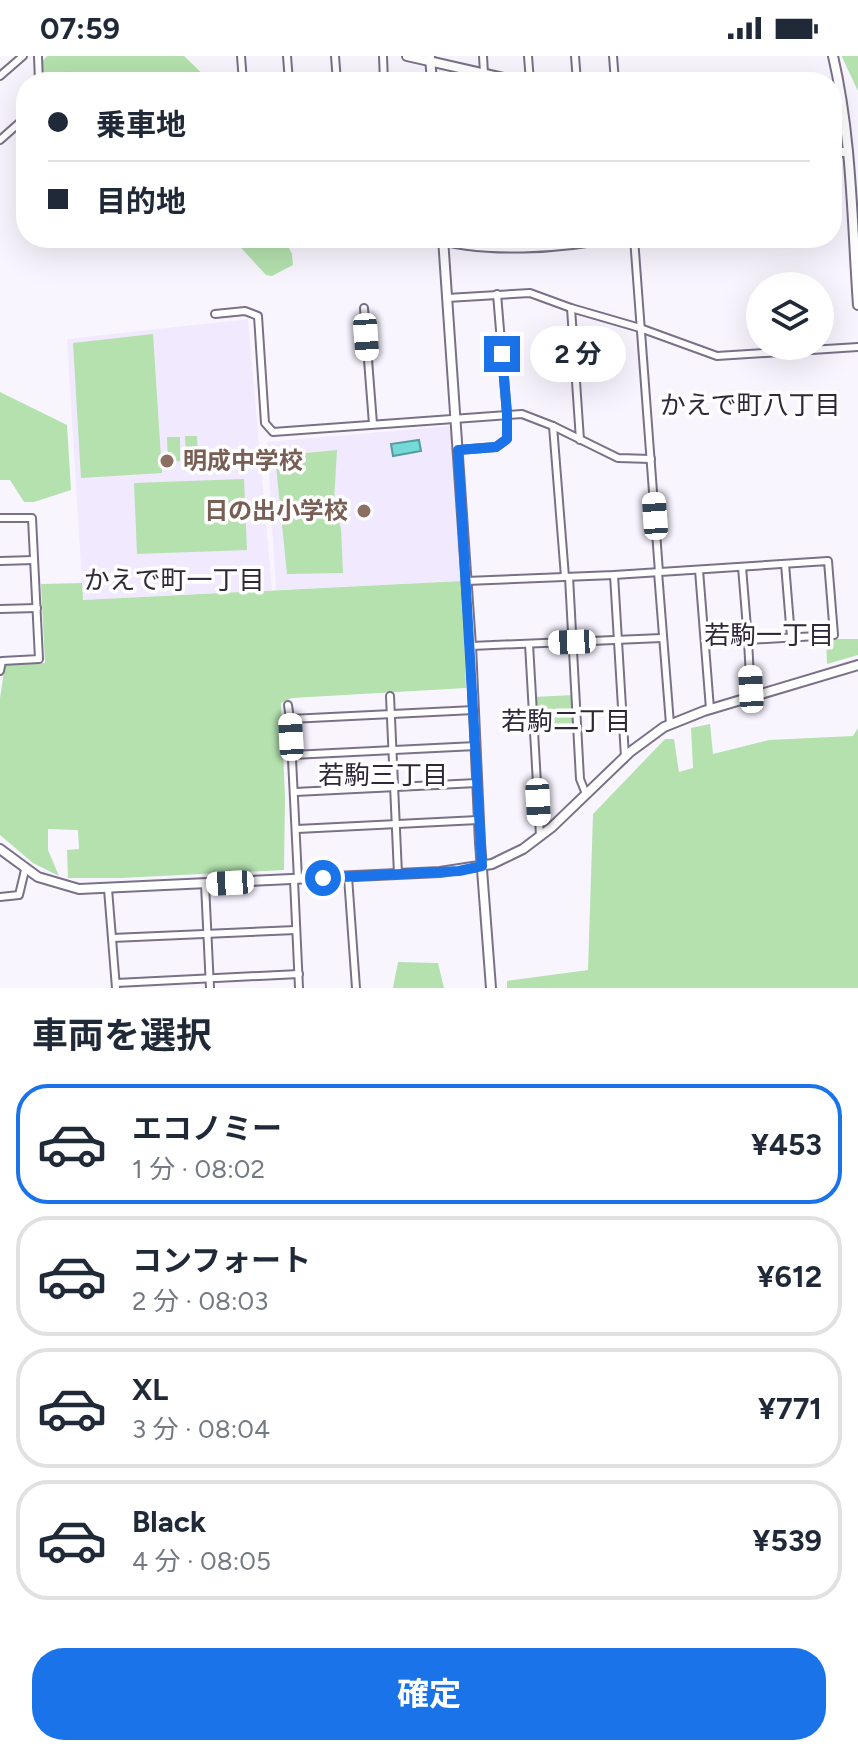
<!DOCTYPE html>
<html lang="ja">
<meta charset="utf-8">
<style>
:root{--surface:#fff;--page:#f2f2f3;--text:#1f2937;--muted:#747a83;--line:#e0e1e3;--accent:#1a73e8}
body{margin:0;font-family:Figtree,"Noto Sans JP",sans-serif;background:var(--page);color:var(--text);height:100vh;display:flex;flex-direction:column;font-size:30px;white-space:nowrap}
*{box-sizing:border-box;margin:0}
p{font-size:26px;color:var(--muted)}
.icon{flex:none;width:44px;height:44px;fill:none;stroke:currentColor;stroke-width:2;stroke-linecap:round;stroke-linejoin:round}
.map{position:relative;height:932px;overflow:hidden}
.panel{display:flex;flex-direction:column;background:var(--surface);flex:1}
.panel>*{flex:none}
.banner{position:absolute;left:16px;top:16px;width:826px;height:176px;border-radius:32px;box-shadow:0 8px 32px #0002;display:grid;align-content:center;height:176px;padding:0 32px;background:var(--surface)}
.tools{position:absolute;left:746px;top:216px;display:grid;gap:16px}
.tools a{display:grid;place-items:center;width:88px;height:88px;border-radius:50%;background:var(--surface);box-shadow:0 8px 32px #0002;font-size:40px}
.end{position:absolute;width:36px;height:36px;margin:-18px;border:10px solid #1a73e8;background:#fff;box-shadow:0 0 0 4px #fff}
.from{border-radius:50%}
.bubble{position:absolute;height:56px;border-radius:28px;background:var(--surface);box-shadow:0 8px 32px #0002;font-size:26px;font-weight:700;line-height:56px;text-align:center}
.car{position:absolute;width:24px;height:48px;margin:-24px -12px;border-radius:10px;box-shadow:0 0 6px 2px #0007;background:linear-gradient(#fff 24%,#345 0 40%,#fff 0 76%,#345 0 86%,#fff 0)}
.banner b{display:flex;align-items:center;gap:28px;height:76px;font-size:30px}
.banner b+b{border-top:2px solid var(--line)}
.banner i{width:20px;height:20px;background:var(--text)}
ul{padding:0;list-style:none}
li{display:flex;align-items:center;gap:24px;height:120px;margin:0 16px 12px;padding:0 16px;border:4px solid var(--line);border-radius:32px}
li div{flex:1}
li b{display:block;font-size:30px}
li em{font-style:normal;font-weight:700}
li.on{border-color:var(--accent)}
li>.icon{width:72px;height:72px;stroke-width:1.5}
h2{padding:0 32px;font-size:36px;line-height:96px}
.action{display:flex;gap:16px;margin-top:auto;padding:16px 32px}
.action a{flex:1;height:92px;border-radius:32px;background:var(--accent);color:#fff;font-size:32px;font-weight:700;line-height:92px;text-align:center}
.status{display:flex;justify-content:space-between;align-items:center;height:56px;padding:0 40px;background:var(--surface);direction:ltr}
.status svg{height:22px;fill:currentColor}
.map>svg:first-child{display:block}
.built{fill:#f1e9fd}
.green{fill:#b4e1ae}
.water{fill:#75d9d8;stroke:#569b9d;stroke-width:2}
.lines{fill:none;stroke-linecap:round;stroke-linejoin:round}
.minor-casing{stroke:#7a7087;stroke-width:10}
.tertiary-casing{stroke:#7a7087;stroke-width:12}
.minor{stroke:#fff;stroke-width:6}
.tertiary{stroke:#fff;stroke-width:8}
.route{stroke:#1a73e8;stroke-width:10}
.education-dot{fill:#8d6e63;stroke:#fff;stroke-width:3}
.labels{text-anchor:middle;stroke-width:7;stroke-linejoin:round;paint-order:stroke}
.education-label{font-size:24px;font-weight:bold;fill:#785e54;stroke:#fff;text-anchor:start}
.neighbourhood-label{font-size:26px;fill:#30283a;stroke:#fff}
</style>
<div class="status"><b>07:59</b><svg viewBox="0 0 49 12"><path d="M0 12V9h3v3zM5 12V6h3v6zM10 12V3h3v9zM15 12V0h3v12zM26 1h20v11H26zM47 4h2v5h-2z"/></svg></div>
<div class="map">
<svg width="858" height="932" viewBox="0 0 858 932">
<rect width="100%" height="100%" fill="#f9f5ff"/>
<g class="built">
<path d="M248 263 272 534 83 544 67 283Z"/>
<path d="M451 370 462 525 276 534 267 386Z"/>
</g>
<g class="green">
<path d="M47 0H184L211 26H43L42 6Z"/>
<path d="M842 0H858V35L842 1Z"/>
<path d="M232 182H284L292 198 293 209 272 220 266 219Z"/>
<path d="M153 278 162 417 81 422 73 287Z"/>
<path d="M0 336 67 369 71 434 34 446H24L10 424H0Z"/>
<path d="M185 380H197L198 405H186Z"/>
<path d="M167 381H180V405L168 406Z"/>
<path d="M337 394 334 445 341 473 343 517 287 518 275 400Z"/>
<path d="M244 423 247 494 137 498 134 427Z"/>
<path d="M462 525 466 632 292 642 281 647 285 741 284 814 121 822H68L67 794 79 793 78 774 48 773V794L59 820 33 807 0 779V642L5 609 45 607 41 528 82 527 83 544Z"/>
<path d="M826 583H858V599L827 608Z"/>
<path d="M575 639 576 671H535L533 641Z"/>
<path d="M710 668 713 698 769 684 853 680 858 672V932H507V925L588 914 593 758 665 683H674L679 716 693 712 691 672Z"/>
<path d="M398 906 438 907 444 932H393Z"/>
</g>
<path class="water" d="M419 384 421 395 393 400 391 388Z"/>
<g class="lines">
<defs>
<g id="minor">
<path d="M38 0 39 26"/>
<path d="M241 0 243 26"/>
<path d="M287 0 289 26"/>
<path d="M335 0 337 26"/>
<path d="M383 0 384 26"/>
<path d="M483 0 484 17"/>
<path d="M528 0 530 26"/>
<path d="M575 0 577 26"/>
<path d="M613 0 615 26"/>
<path d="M0 20 23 0"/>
<path d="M0 84 26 61"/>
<path d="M431 182C482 199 563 193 615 182"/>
<path d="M634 182 659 516"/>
<path d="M447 242 530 237 571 252 640 272 717 300 858 291"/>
<path d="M364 252 373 368"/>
<path d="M571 252 580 384"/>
<path d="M215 258 245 255 258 260 265 367 273 376 522 358 553 370 618 402 651 403"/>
<path d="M553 370 565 521"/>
<path d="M458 394 496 391 507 383V358L497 238"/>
<path d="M0 462H32L39 603 2 605 0 615"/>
<path d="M0 505 34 504"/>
<path d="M785 508 791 581"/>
<path d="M742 511 748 584"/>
<path d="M699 514 710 653"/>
<path d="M658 516 670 668"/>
<path d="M614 519 625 701"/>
<path d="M569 521 580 723 586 738"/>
<path d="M466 525 614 519 828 505 834 579 748 584 751 641"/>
<path d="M0 553 37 552"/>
<path d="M529 588 540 780"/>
<path d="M471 590 662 582"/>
<path d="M390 640 398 818"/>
<path d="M288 649 290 663"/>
<path d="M292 699 476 690"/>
<path d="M295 736 477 727"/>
<path d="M297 773 478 764"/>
<path d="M348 821 356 932"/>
<path d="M298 823 290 663 474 654"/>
<path d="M294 824 299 932"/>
<path d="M205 828 210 932"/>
<path d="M108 833 116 932"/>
<path d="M0 841 19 839 25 814"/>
<path d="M112 882 296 874"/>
<path d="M116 927 299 918"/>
</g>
<g id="tertiary">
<path d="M407 0 521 26"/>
<path d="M833 0C852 81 852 166 858 249"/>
<path d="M430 1 432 26"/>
<path d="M832 96H848"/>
<path d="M443 182 471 590 480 787 491 932"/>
<path d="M0 793 38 821 79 833 440 816 492 808 523 793 552 771 630 696 664 671 704 655 858 609"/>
</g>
</defs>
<use href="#minor" class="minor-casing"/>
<use href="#tertiary" class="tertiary-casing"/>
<use href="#minor" class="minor"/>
<use href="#tertiary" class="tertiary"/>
</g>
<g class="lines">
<path class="route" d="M323 822 459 815 482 810 458 394 496 391 507 383V358L502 298"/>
</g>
<g class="education-dot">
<circle cx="167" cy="405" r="8"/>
<circle cx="364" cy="455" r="8"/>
</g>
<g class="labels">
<g class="education-label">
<text x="183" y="413">明成中学校</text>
<text x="348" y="463" text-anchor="end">日の出小学校</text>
</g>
<g class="neighbourhood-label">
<text x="750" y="358">かえで町八丁目</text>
<text x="174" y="533">かえで町一丁目</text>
<text x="769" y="588">若駒一丁目</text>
<text x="566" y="674">若駒二丁目</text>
<text x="383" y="728">若駒三丁目</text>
</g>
</g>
</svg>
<div class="tools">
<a><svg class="icon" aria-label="layers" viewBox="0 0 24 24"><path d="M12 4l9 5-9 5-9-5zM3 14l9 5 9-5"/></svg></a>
</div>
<i class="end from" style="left:323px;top:822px"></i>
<i class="end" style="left:502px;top:298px"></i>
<div class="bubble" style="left:530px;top:270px;width:96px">2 分</div>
<i class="car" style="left:366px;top:281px;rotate:176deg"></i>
<i class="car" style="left:655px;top:460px;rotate:356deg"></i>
<i class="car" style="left:572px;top:586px;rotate:268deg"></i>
<i class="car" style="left:751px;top:633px;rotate:357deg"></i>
<i class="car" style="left:291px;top:681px;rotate:357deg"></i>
<i class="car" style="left:538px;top:746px;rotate:177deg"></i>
<i class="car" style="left:230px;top:827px;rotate:267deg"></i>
<div class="banner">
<b><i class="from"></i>乗車地</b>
<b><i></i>目的地</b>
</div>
</div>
<section class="panel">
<h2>車両を選択</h2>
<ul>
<li class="on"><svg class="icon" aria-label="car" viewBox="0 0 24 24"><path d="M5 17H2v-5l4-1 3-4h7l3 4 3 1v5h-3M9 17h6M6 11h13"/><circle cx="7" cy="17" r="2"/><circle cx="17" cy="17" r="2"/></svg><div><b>エコノミー</b><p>1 分 · 08:02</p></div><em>¥453</em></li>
<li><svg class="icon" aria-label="car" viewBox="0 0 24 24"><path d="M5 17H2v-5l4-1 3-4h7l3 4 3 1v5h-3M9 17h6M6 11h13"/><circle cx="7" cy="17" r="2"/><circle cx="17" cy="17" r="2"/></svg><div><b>コンフォート</b><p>2 分 · 08:03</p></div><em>¥612</em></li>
<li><svg class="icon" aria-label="car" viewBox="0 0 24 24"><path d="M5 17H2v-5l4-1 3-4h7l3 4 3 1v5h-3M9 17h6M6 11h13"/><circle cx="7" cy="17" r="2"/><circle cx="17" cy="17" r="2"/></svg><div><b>XL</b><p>3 分 · 08:04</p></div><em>¥771</em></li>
<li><svg class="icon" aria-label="car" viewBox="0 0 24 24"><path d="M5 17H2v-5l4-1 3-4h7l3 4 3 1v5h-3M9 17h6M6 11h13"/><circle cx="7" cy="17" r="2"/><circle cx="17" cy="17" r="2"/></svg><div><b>Black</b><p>4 分 · 08:05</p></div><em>¥539</em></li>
</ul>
<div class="action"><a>確定</a></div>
</section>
